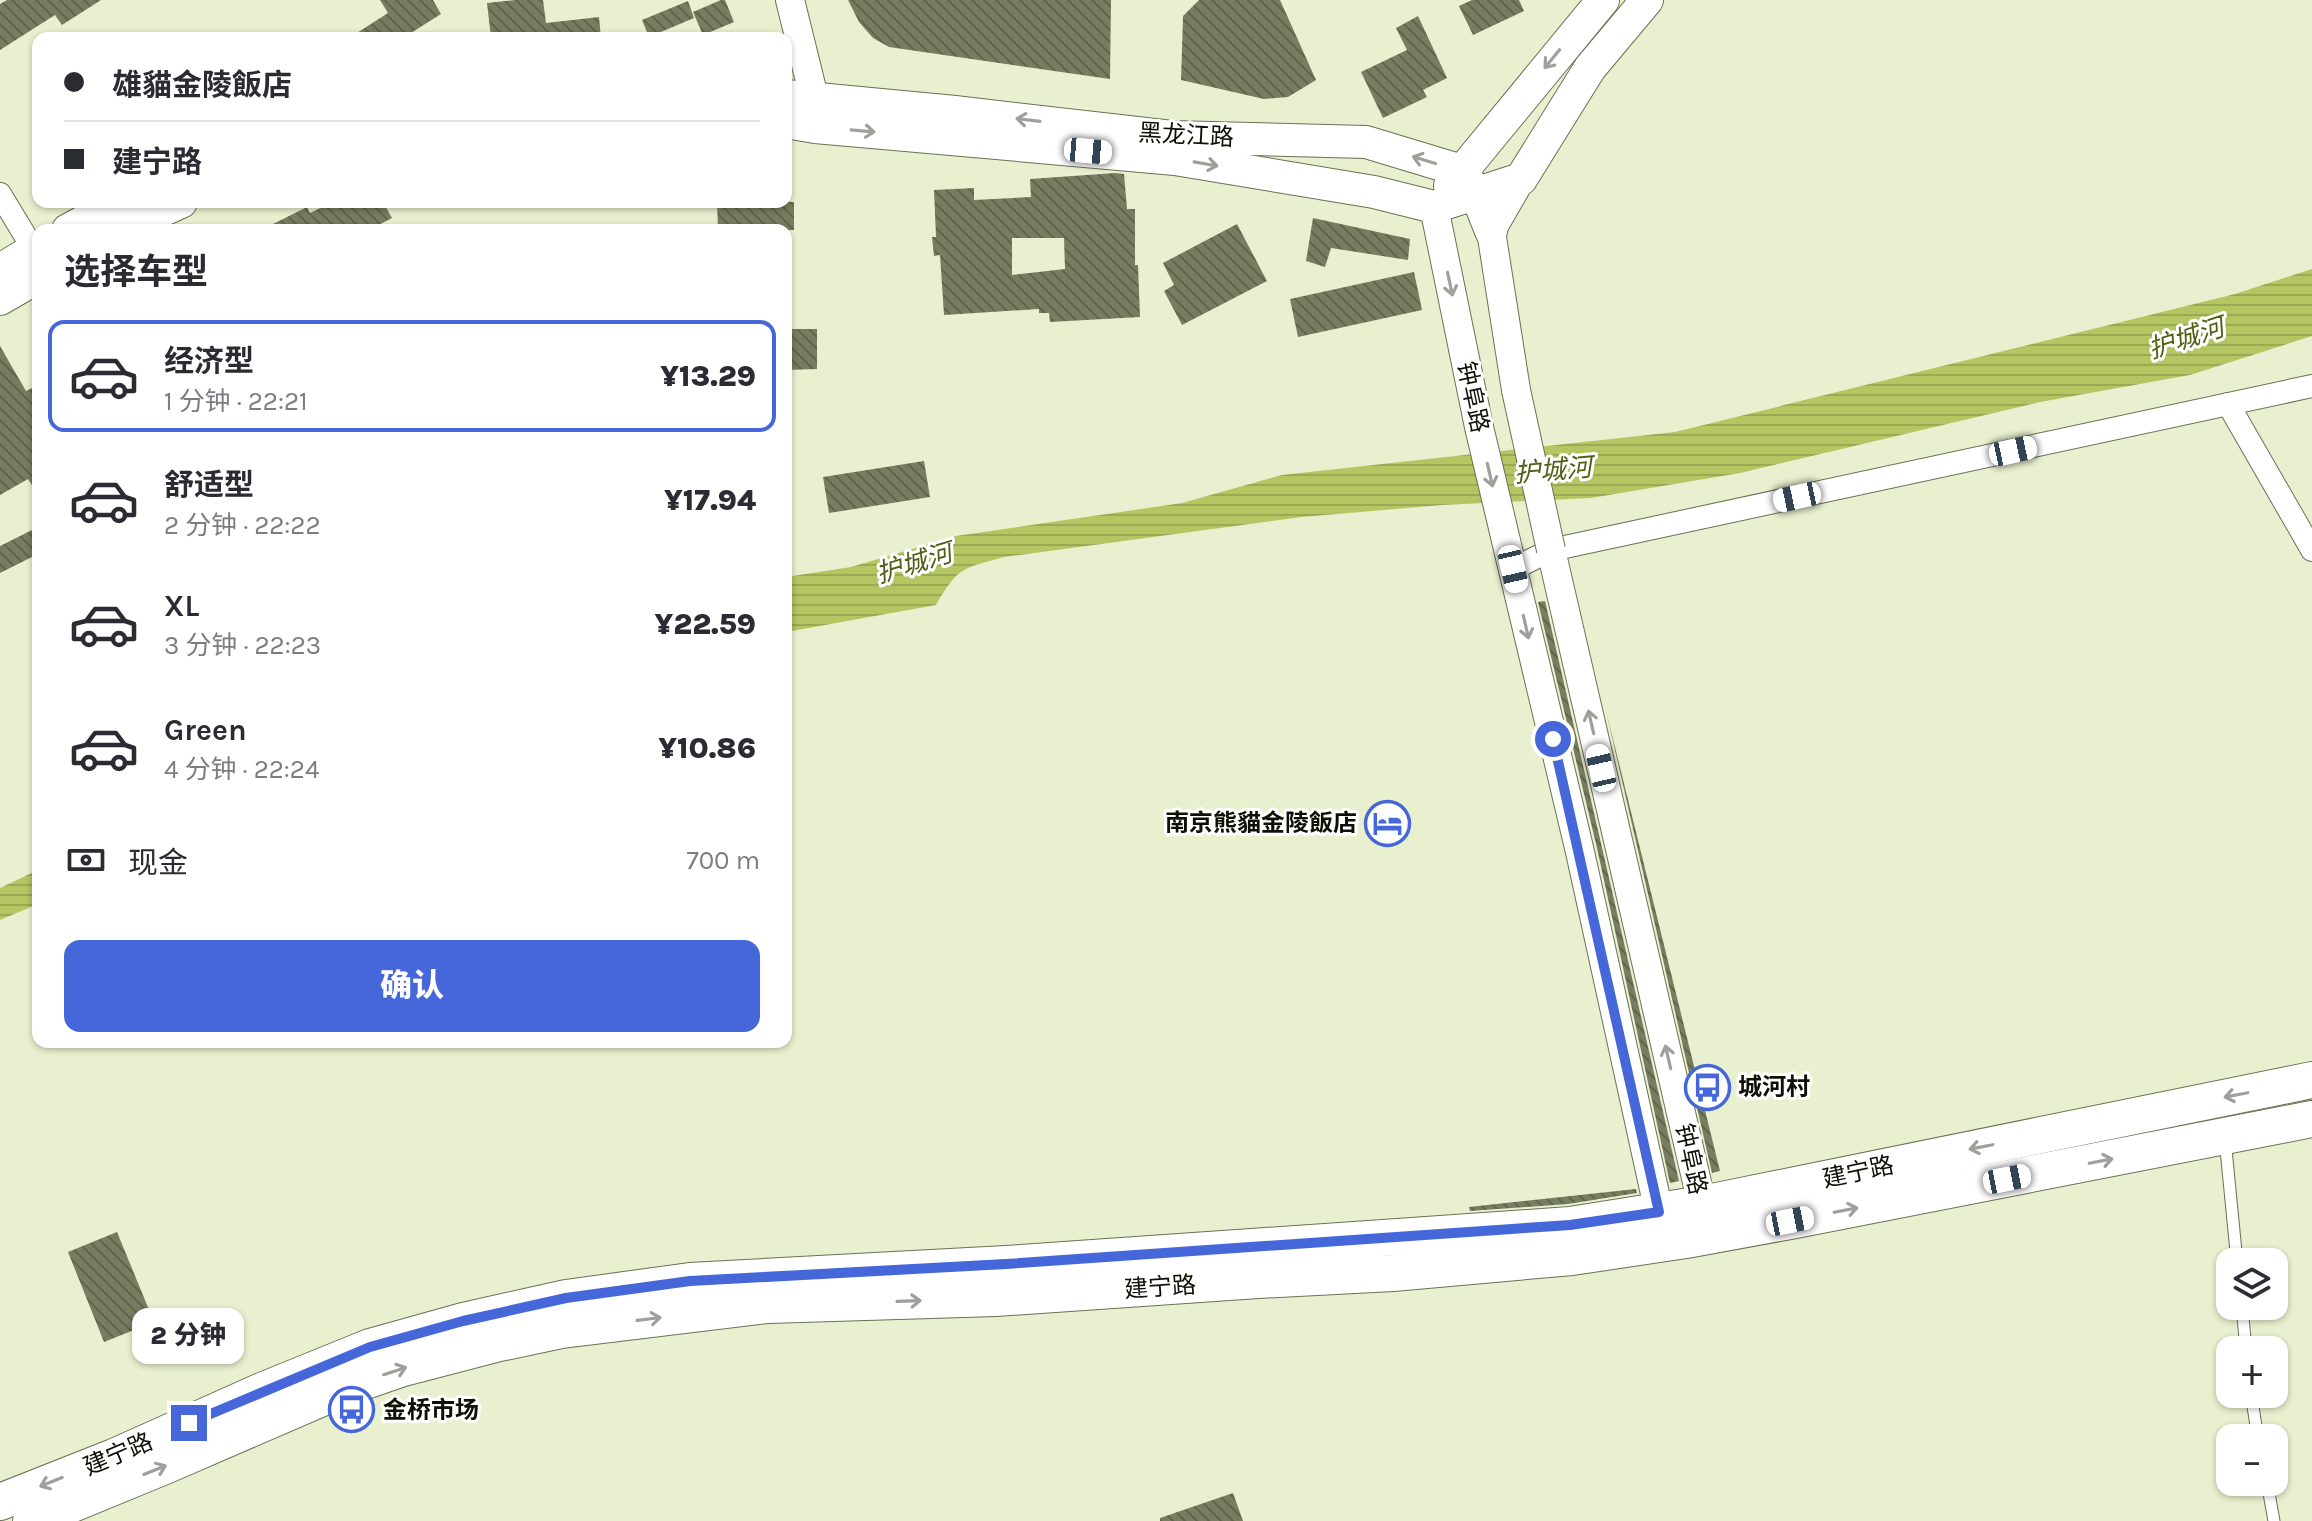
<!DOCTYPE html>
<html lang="zh">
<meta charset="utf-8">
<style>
:root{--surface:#fff;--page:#f2f2f3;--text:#2b2b33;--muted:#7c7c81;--line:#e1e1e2;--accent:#4567da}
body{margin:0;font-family:Karla,"Noto Sans SC",sans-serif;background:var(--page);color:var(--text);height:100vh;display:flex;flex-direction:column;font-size:30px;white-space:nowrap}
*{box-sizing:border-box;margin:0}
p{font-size:26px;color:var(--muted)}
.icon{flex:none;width:44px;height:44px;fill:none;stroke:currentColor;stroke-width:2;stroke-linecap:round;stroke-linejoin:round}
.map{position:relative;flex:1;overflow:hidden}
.panel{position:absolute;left:32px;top:224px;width:760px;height:824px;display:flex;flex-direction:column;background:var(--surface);border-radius:16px;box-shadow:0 2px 6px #0004}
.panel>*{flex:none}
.banner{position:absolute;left:32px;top:32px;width:760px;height:176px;border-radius:16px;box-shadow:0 2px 6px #0004;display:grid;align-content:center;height:176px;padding:0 32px;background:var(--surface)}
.controls{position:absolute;left:2216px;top:1248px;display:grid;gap:16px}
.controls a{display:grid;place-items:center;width:72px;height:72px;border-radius:16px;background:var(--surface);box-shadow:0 2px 6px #0004;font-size:40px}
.end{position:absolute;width:36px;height:36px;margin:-18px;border:10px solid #4567da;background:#fff;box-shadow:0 0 0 4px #fff}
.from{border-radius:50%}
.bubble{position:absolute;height:56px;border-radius:16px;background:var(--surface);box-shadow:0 2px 6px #0004;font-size:26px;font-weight:800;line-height:56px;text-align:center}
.car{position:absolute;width:24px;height:48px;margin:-24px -12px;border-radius:10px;box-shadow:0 0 6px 2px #0007;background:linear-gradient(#fff 24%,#345 0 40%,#fff 0 76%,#345 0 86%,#fff 0)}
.banner b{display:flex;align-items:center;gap:28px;height:76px;font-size:30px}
.banner b+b{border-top:2px solid var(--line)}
.banner i{width:20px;height:20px;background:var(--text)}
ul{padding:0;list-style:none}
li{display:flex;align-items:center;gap:24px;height:112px;margin:0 16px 12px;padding:0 16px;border:4px solid transparent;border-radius:16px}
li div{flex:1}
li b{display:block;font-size:30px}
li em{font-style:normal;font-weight:800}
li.current{border-color:var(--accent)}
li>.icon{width:72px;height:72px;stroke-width:1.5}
h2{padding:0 32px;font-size:36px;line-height:96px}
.pay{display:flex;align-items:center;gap:20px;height:88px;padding:0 32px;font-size:30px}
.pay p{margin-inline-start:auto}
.cta{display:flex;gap:16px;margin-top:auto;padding:16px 32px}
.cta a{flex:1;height:92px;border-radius:16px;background:var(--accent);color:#fff;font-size:32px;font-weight:800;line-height:92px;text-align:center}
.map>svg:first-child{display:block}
.water{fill:url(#water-rules)}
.building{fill:url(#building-back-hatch);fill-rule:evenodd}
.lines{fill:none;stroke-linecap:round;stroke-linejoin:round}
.service-casing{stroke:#6a7154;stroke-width:13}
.minor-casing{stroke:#6a7154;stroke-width:24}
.tertiary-casing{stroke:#6a7154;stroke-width:30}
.secondary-casing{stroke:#6a7154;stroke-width:34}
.primary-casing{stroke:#6a7154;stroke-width:38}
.service{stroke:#fff;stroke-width:11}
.minor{stroke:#fff;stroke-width:22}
.tertiary{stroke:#fff;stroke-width:28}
.secondary{stroke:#fff;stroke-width:32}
.primary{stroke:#fff;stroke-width:36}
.tertiary-bridge-casing{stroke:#6a7154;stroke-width:30;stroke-linecap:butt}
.tertiary-bridge{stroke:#fff;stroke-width:28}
.oneway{stroke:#9f9f9b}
.route{stroke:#4567da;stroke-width:10}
.labels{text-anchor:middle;stroke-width:6;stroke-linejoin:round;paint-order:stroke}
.street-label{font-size:24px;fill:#0e1006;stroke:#fff}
.poi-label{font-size:24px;font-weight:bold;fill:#0e1006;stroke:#fff;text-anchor:start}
.water-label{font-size:26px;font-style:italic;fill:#535e15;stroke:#fff}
</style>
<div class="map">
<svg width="2312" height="1521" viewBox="0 0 2312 1521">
<defs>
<pattern id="water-rules" width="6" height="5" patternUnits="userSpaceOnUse" patternTransform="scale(2)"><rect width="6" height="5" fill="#b4c661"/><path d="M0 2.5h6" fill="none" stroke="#9aa953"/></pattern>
<pattern id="building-back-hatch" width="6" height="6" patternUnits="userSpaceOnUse" patternTransform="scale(2)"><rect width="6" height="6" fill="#777d60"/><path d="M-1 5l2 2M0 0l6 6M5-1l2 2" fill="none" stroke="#60654d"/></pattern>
</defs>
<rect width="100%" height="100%" fill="#e9f0cf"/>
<g class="water">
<path d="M2312 269V336L2190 375 2040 402 1740 473 1591 498 1442 505 1302 517 1004 557C962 569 959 566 936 605L786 632V577L851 567 956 536 1182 503 1282 475 1675 432 2235 294Z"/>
<path d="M38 870V904L0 920V888Z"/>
</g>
<g class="building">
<path d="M7 0H101L62 25 55 15 0 50V4Z"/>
<path d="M380 0H433L441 14 403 38H349L388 13Z"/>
<path d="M516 0H543L546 23 599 17 601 38H491L487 3Z"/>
<path d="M721 0H725L734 22 703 35 693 12Z"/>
<path d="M848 0H1111L1110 79 889 47 873 38 859 22Z"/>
<path d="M1199 0H1280L1316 80 1288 97 1264 99 1181 80 1183 16Z"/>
<path d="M1472 0H1519L1524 11 1473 35 1459 6Z"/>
<path d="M688 1 694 18 649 37 642 20Z"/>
<path d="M1418 16 1447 78 1423 90 1427 97 1383 118 1361 72 1407 50 1396 28Z"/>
<path d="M1115 173 1124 174 1127 209H1135V265H1138L1140 317 1050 322 1049 313H1039V309L944 315 940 255 934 256 932 237H936L934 190 974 188V200L1031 197 1030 179ZM1012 238H1064L1065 269 1012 275Z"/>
<path d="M333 202H383L392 218 369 230H261L307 207 310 213Z"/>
<path d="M717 202H794V230H718Z"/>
<path d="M1313 218 1410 239 1408 260 1331 248 1325 267 1306 261Z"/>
<path d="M1237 224 1267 281 1182 325 1164 291 1174 285 1163 263Z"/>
<path d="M1414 272 1422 310 1298 337 1290 299Z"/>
<path d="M786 329H817V369L786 370Z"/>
<path d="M0 346 26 391 32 388 38 400V495L28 479 0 495Z"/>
<path d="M924 461 930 497 829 513 823 477Z"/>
<path d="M38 527V554L0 573V546Z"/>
<path d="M1545 601 1679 1181 1670 1183 1671 1188 1597 848 1538 602Z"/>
<path d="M1606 711 1720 1171 1712 1173Z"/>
<path d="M1636 1189 1637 1193 1568 1204 1470 1211 1469 1207Z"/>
<path d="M117 1232 154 1322 104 1342 68 1252Z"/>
<path d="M1233 1493 1243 1521H1160V1518Z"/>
</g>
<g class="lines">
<defs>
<g id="service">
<path d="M2225 1139 2237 1262"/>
<path d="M2242 1306 2246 1350"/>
<path d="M2251 1394 2258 1438"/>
<path d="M2267 1482 2274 1521"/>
</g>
<g id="minor">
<path d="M0 194 38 257"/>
<path d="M2228 404 2312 550"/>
<path d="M1513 569 1551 550 2312 386"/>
</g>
<g id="tertiary">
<path d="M790 0 814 97 815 118"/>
<path d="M1434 207 1479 427 1580 852 1659 1212 1686 1240 1702 1204 1551 550"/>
<path d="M1516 390 1491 231 1521 179"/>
</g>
<g id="secondary">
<path d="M786 96 955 112 1172 137 1366 142 1462 171 1476 193 1491 231"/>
<path d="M786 122 815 127 1175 159 1374 192 1434 207 1521 179 1590 68 1647 0"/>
<path d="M1450 186 1603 0"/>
<path d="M68 230 120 202"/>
<path d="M119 230 181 202"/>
<path d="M0 270 38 247"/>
<path d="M0 299 38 277"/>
</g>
<g id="primary">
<path d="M0 1502 114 1457 264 1390 370 1347 463 1321 566 1298 690 1281 1006 1264 1570 1225 1702 1204 2312 1080"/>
<path d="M31 1521 167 1465 345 1388 403 1368 495 1344 562 1330 768 1305 996 1298 1258 1280 1393 1273 1572 1257 1686 1240 1790 1221 2312 1119"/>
</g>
</defs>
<use href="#service" class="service-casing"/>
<use href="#minor" class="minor-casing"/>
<use href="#tertiary" class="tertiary-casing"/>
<use href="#secondary" class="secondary-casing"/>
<use href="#primary" class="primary-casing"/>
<use href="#service" class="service"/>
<use href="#minor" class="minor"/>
<use href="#tertiary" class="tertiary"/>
<use href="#secondary" class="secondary"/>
<use href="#primary" class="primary"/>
<defs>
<path id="tertiary-bridge" d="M1516 390 1551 550"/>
</defs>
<use href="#tertiary-bridge" class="tertiary-bridge-casing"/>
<use href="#tertiary-bridge" class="tertiary-bridge"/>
</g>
<defs><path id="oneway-shaft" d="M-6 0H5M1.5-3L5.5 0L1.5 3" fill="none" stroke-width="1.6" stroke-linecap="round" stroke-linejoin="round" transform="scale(2)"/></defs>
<g class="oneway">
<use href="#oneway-shaft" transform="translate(1552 59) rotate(129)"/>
<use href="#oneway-shaft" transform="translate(1028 120) rotate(-173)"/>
<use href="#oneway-shaft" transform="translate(863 131) rotate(5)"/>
<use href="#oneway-shaft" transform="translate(1424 160) rotate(-163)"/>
<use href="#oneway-shaft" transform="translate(1206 164) rotate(10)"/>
<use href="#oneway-shaft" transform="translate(1450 284) rotate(78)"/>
<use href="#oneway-shaft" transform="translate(1490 475) rotate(77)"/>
<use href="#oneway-shaft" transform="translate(1526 627) rotate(77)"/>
<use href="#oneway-shaft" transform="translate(1591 722) rotate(-103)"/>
<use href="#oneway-shaft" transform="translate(1668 1057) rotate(-103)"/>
<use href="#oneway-shaft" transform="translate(2236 1095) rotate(169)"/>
<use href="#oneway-shaft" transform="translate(1981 1147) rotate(169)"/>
<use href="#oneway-shaft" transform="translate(2101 1161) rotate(-11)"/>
<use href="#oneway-shaft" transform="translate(1846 1210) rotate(-11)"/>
<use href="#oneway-shaft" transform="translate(909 1301) rotate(-2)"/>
<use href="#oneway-shaft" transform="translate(649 1319) rotate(-7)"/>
<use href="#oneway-shaft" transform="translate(395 1371) rotate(-18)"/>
<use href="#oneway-shaft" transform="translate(155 1470) rotate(-22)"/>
<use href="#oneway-shaft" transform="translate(51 1482) rotate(158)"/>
</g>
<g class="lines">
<path class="route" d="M189 1423 370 1347 463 1321 566 1298 690 1281 1006 1264 1540 1227 1570 1225 1659 1212 1553 739"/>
</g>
<defs>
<symbol id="hotel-ring" viewBox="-11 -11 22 22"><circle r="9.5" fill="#fff" stroke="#4567da" stroke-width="1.5"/><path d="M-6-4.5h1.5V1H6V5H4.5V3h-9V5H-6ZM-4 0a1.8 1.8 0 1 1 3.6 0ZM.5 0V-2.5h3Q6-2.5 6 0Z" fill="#4567da"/></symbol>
<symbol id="bus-ring" viewBox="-11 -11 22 22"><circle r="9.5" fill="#fff" stroke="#4567da" stroke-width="1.5"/><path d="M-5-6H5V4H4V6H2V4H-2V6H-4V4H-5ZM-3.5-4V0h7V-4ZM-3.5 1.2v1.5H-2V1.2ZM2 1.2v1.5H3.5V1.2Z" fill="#4567da"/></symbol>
</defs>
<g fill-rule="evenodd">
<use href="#hotel-ring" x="1362" y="798" width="51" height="51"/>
<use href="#bus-ring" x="1682" y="1062" width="51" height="51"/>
<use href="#bus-ring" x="326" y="1384" width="51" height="51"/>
</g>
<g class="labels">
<g class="street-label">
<text transform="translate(1186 135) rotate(3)" y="8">黑龙江路</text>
<text transform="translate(1473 397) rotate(78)" y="8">钟阜路</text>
<text transform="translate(1691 1159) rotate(78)" y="8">钟阜路</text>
<text transform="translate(1858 1172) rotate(-12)" y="8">建宁路</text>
<text transform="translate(1160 1287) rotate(-4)" y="8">建宁路</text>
<text transform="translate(118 1454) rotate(-23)" y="8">建宁路</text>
</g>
<g class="poi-label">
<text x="1357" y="831" text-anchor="end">南京熊貓金陵飯店</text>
<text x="1738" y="1095">城河村</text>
<text x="383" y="1418">金桥市场</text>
</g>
<g class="water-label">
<text transform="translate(2186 338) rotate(-18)" y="9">护城河</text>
<text transform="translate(1553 470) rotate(-5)" y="9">护城河</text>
<text transform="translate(914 563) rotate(-17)" y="9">护城河</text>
</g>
</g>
</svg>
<div class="controls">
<a><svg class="icon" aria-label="layers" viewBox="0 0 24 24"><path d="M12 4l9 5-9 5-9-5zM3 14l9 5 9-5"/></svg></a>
<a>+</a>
<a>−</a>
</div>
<i class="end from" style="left:1553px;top:739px"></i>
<i class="end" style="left:189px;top:1423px"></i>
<div class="bubble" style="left:132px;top:1308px;width:112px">2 分钟</div>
<i class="car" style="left:1088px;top:151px;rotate:95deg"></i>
<i class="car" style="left:2013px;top:451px;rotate:78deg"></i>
<i class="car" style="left:1797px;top:497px;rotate:258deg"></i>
<i class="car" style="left:1513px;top:569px;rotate:167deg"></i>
<i class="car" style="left:1601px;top:768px;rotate:347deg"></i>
<i class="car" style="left:2007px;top:1179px;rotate:79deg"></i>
<i class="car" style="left:1790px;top:1221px;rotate:79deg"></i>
<div class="banner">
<b><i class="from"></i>雄貓金陵飯店</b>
<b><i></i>建宁路</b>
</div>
<section class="panel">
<h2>选择车型</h2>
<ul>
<li class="current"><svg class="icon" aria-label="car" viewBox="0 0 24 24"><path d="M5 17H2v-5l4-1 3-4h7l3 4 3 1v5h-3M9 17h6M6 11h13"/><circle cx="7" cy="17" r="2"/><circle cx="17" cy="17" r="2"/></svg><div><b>经济型</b><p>1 分钟 · 22:21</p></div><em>¥13.29</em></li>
<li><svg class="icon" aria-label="car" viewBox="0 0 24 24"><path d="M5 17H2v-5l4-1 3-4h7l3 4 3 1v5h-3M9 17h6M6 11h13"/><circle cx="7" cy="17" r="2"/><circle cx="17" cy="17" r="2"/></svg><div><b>舒适型</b><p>2 分钟 · 22:22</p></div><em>¥17.94</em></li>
<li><svg class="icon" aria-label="car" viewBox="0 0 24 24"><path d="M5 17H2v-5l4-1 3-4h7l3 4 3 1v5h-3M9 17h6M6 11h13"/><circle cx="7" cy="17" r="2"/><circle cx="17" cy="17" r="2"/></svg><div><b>XL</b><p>3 分钟 · 22:23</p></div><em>¥22.59</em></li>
<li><svg class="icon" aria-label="car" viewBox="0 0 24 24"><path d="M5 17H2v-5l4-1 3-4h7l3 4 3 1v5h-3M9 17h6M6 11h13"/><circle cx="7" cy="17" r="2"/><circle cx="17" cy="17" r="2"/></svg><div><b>Green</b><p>4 分钟 · 22:24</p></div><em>¥10.86</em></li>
</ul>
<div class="pay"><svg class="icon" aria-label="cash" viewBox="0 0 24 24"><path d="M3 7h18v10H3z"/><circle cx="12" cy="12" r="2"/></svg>现金<p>700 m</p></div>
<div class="cta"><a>确认</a></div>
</section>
</div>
